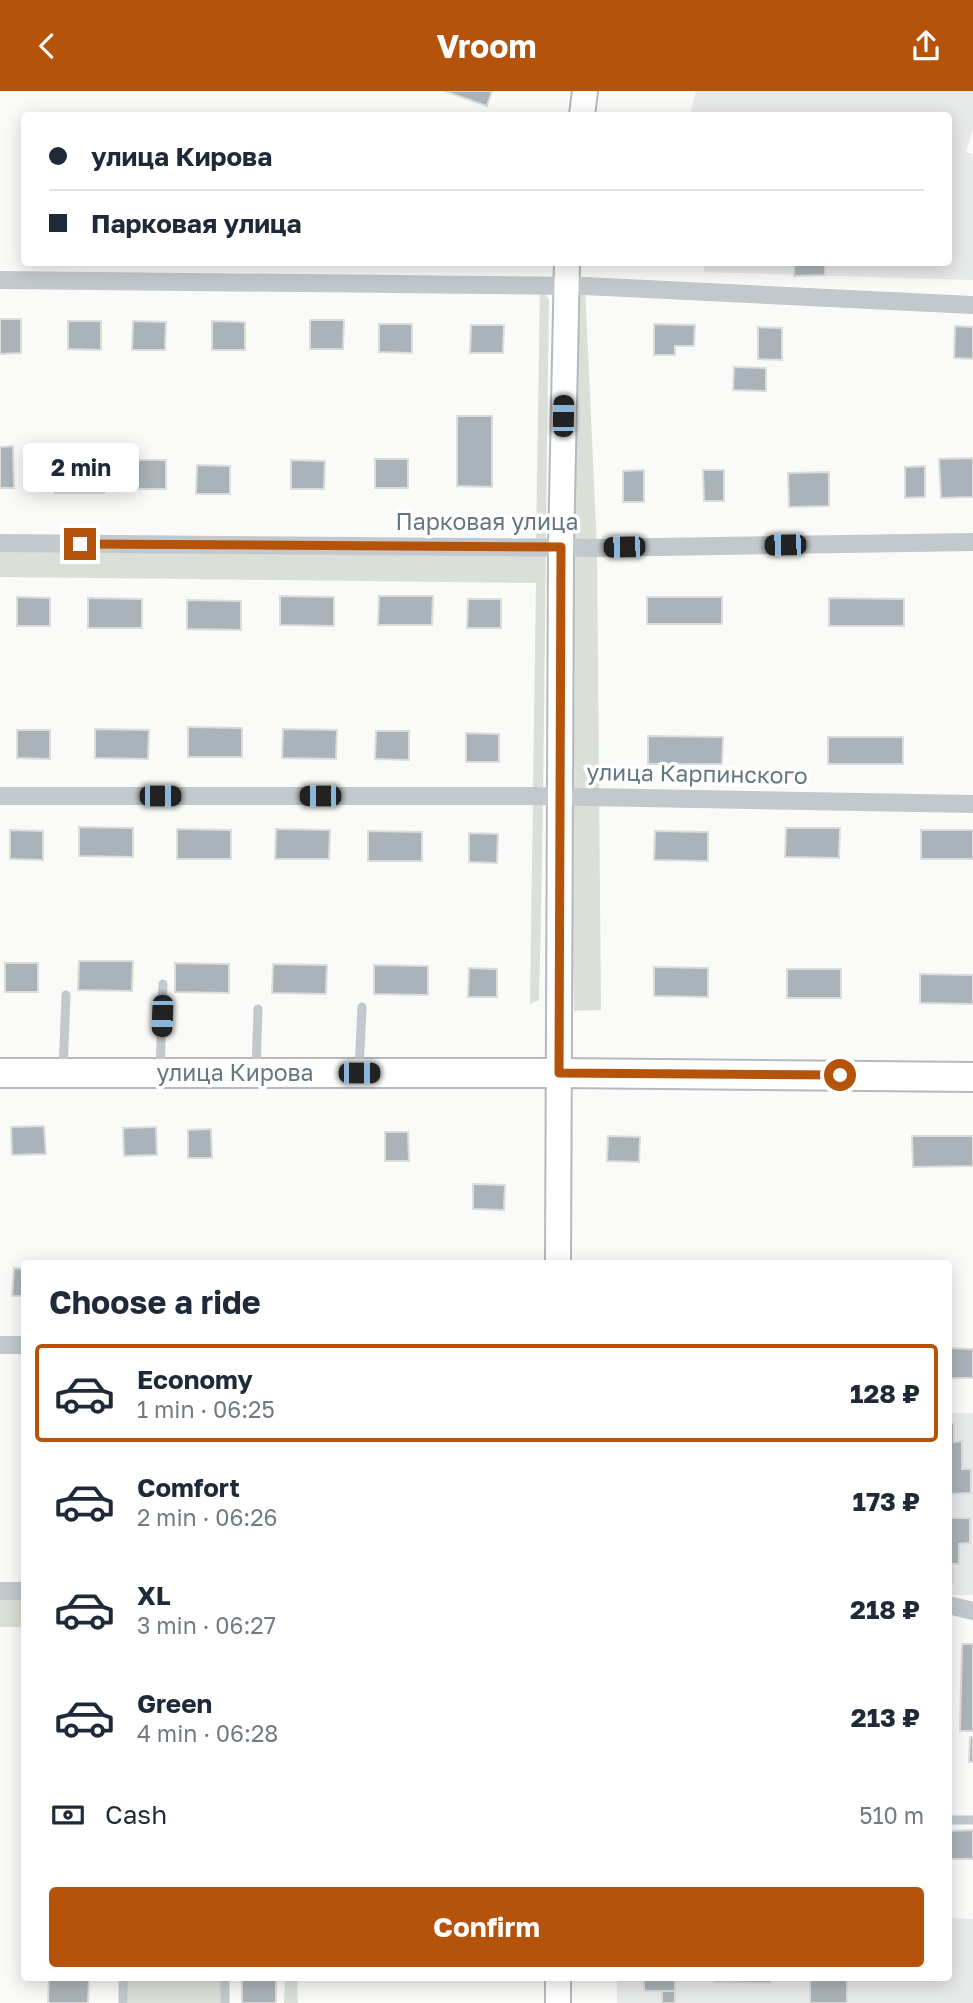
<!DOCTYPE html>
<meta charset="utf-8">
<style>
:root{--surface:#fff;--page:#f2f2f3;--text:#1f2937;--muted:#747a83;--line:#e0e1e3;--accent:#b45309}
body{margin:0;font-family:"Golos Text",sans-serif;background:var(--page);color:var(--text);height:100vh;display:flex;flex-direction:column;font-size:26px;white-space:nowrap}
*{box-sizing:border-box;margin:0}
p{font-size:23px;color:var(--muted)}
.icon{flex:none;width:38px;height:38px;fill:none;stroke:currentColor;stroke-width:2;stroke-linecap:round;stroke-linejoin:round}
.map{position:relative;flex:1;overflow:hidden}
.drawer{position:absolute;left:21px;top:1169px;width:931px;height:721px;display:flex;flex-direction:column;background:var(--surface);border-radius:7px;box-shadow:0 4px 18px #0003}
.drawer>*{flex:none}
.guide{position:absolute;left:21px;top:21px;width:931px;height:154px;border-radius:7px;box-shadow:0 4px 18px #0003;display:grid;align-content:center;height:154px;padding:0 28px;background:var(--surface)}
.end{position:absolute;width:32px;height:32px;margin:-16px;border:9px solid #b45309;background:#fff;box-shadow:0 0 0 4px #fff}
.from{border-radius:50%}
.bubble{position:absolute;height:49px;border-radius:7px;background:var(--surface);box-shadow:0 4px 18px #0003;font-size:23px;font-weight:700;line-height:49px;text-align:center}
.car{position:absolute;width:21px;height:42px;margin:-21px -10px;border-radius:9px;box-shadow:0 0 5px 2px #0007;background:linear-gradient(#222 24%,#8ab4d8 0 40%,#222 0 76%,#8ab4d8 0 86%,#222 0)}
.guide b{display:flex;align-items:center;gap:24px;height:66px;font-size:26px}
.guide b+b{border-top:2px solid var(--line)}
.guide i{width:18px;height:18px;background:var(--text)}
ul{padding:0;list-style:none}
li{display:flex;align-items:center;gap:21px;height:98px;margin:0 14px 10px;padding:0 14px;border:4px solid transparent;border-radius:7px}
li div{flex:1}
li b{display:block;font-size:26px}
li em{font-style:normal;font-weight:700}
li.current{border-color:var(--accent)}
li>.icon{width:63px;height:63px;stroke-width:1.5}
h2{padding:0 28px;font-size:32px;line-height:84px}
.pay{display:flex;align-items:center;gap:18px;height:77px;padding:0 28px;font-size:26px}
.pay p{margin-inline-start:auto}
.cta{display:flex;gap:14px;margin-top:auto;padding:14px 28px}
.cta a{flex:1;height:80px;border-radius:7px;background:var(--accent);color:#fff;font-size:28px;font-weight:700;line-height:80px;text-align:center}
header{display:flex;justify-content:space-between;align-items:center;height:91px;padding:0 28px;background:var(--accent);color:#fff;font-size:32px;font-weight:700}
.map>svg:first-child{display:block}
.built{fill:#e8e9e9}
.green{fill:#dadfd7}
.building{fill:#aab3b9;stroke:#dcdcda;stroke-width:2}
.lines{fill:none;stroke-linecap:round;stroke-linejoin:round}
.secondary-casing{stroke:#b3babf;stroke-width:28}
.primary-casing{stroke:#b5babe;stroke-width:32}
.service{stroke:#c3c8cc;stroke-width:9}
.minor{stroke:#c3c8cc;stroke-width:18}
.secondary{stroke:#fff;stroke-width:24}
.primary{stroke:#fff;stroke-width:28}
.route{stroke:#b45309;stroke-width:9}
.labels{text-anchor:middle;stroke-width:7;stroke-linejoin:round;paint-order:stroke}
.street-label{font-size:23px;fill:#657683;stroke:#fff}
</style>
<header><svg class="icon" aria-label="back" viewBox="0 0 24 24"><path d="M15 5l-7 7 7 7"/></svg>Vroom<svg class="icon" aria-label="share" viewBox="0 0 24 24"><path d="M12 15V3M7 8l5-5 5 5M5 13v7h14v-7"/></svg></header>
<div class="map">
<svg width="973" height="1912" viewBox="0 0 973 1912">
<rect width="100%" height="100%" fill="#fafaf8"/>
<g class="built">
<path d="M696 0H973V39L966 61 973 64V189L704 181V172H948V24H690Z"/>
<path d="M948 1322H973V1504H949Z"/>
<path d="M949 1827 973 1828V1912H617V1887L948 1886Z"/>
</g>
<g class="green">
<path d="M540 194 549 209C545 443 545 676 539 909L530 913 536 492 0 486V452L536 456Z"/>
<path d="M576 195H585L597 457 601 919 574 920 570 741Z"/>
<rect x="0" y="1500" width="24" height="36"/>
<rect x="123" y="1887" width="102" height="25"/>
<path d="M285 1887H297L298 1912H284Z"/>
</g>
<g class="building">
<path d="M444 0H492L487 15Z"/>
<path d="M794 172H825V184L794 185Z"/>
<path d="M0 228H21V262L0 263Z"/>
<path d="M310 229H344L343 258H310Z"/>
<path d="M68 230H101V259L68 258Z"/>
<path d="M133 230 166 231 165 259H132Z"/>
<path d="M212 230 245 231V259H212Z"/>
<path d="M379 233H412V262L379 261Z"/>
<path d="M654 233 695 234 694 255H675V264H654Z"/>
<path d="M471 234H504L503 262H470Z"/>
<path d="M955 235 973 236V268L954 267Z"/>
<path d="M758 236 782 237V269L758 268Z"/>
<path d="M734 276 766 277V300L733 299Z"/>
<path d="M457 325H492V396L457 395Z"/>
<path d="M13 355 14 397H0V356Z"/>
<path d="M56 359 105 360 104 402H55Z"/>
<path d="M973 367V406L941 407 939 368Z"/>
<rect x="375" y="368" width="33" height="29"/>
<rect x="133" y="369" width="33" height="29"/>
<path d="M291 369 325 370 324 398H291Z"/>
<path d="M197 374 230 375V403H196Z"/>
<path d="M925 375V406L905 407V376Z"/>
<path d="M644 379V411H623V380Z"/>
<path d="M703 379H724V410H704Z"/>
<path d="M829 381V415L789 416 788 382Z"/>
<path d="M280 505 334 506V535L280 534Z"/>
<path d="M379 505H433L432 534H378Z"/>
<path d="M17 506 50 507V535H17Z"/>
<rect x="647" y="506" width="75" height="27"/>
<path d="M88 507 142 508V537H88Z"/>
<path d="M829 507 904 508V535H829Z"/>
<path d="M468 508H501V537H467Z"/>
<path d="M187 509 241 510V539L187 538Z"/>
<path d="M188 636 242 637V666H188Z"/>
<path d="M95 638 149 639 148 668 95 667Z"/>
<path d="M283 638 337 639 336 668 282 667Z"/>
<path d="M17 639H50V668L17 667Z"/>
<path d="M376 640H409V669L375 668Z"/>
<path d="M466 642 499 643V671H466Z"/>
<path d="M648 645 723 646 722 673H648Z"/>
<rect x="828" y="646" width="75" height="27"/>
<path d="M79 736 133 737V766L79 765Z"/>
<path d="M786 737H840L839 767 785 766Z"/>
<path d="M177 738 231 739V768H177Z"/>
<path d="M276 738 330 739 329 768H275Z"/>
<path d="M10 739 43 740V769L10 768Z"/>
<rect x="921" y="739" width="52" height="29"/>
<path d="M368 740 422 741V770H368Z"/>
<path d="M655 740 708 741V770L654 769Z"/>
<path d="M469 742 498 743 497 772 469 771Z"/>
<path d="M79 870H133L132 900 78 899Z"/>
<rect x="5" y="872" width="33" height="29"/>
<path d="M175 872 229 873V902L175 901Z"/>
<path d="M273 873 327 874 326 903 272 902Z"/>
<path d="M374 874 428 875V904L374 903Z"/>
<path d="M654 876 708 877V906L654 905Z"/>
<path d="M469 877 497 878V906H468Z"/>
<rect x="787" y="878" width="54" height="29"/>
<path d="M920 883 973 884V913L920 912Z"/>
<path d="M44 1035 46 1063 12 1064 11 1036Z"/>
<path d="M156 1036 157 1064 124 1065 123 1037Z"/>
<path d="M211 1038 212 1067H188V1039Z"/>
<path d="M385 1041H408L409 1070H385Z"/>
<path d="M608 1045 640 1046 639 1071 607 1070Z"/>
<path d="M912 1045H973V1075L913 1076Z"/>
<path d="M473 1093 505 1094 504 1119 473 1118Z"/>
<path d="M14 1177 24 1178V1205H12Z"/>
<path d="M948 1257 973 1258V1287H948Z"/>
<path d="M948 1332H954V1351L962 1350V1378H971V1402L948 1403Z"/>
<path d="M948 1427H970V1452L959 1453V1473H952L953 1491H948Z"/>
<path d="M962 1553H973V1640H960Z"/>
<path d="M970 1646H973V1671H969Z"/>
<path d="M973 1739V1768H948V1740Z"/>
<path d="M49 1886H89L88 1912H48Z"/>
<rect x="242" y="1886" width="34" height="26"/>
<rect x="644" y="1886" width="31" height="14"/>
<path d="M714 1886H771V1892L714 1891Z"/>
<rect x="810" y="1886" width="37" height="26"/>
<rect x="662" y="1900" width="13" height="12"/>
</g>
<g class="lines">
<defs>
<g id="secondary">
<path d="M582 24 585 0"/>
<path d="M558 1172 561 456 567 172"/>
<path d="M558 1886V1912"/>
</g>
<path id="primary" d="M0 982H559L973 986"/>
</defs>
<use href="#secondary" class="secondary-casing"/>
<use href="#primary" class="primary-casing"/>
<g class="service">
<path d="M63 980 66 904"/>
<path d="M160 980 163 893"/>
<path d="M256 980 258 918"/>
<path d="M359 980 362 916"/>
<path d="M948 1729H973"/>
<path d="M123 1912V1886"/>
<path d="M225 1912V1886"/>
</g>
<g class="minor">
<path d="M0 189 585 195 973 214"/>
<path d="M0 452 597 457 973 451"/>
<path d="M0 705H533L973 713"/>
<path d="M0 1254H24"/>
<path d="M0 1500H24"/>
<path d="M948 1514 973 1520"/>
</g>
<use href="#secondary" class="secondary"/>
<use href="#primary" class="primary"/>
</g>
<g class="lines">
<path class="route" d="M80 453 561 456 559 982 840 984"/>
</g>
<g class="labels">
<g class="street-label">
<text x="487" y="439">Парковая улица</text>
<text transform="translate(697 683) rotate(1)" y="8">улица Карпинского</text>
<text x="235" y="990">улица Кирова</text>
</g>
</g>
</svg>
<i class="end from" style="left:840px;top:984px"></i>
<i class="end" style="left:80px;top:453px"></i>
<div class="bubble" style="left:23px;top:352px;width:116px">2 min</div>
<i class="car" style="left:563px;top:325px;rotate:1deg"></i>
<i class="car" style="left:785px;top:454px;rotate:269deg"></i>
<i class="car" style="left:624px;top:456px;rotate:269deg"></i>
<i class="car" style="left:160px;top:705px;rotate:90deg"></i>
<i class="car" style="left:320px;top:705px;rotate:270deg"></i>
<i class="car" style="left:162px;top:925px;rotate:182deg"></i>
<i class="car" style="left:359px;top:982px;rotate:90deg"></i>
<div class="guide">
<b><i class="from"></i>улица Кирова</b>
<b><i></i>Парковая улица</b>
</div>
<section class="drawer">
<h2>Choose a ride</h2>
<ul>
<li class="current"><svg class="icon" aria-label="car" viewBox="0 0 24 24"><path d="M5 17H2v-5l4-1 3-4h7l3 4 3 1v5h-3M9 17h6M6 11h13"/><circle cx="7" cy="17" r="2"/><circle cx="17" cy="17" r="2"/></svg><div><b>Economy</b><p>1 min · 06:25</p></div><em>128 ₽</em></li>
<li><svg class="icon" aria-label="car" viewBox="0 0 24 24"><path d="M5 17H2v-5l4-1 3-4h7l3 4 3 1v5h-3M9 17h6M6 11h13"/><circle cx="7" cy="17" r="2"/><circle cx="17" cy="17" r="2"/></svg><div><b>Comfort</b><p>2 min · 06:26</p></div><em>173 ₽</em></li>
<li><svg class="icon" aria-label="car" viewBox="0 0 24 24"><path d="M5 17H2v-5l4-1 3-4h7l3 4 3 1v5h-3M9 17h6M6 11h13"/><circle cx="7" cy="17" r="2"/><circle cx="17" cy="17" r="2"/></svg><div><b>XL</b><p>3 min · 06:27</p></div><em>218 ₽</em></li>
<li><svg class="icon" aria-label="car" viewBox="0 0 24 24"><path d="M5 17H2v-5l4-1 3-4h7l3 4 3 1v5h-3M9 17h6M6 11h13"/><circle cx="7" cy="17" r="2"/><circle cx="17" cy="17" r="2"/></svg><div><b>Green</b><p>4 min · 06:28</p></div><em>213 ₽</em></li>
</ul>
<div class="pay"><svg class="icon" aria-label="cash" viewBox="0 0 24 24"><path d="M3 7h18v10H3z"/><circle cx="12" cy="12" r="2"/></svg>Cash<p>510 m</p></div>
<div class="cta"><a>Confirm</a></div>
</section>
</div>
